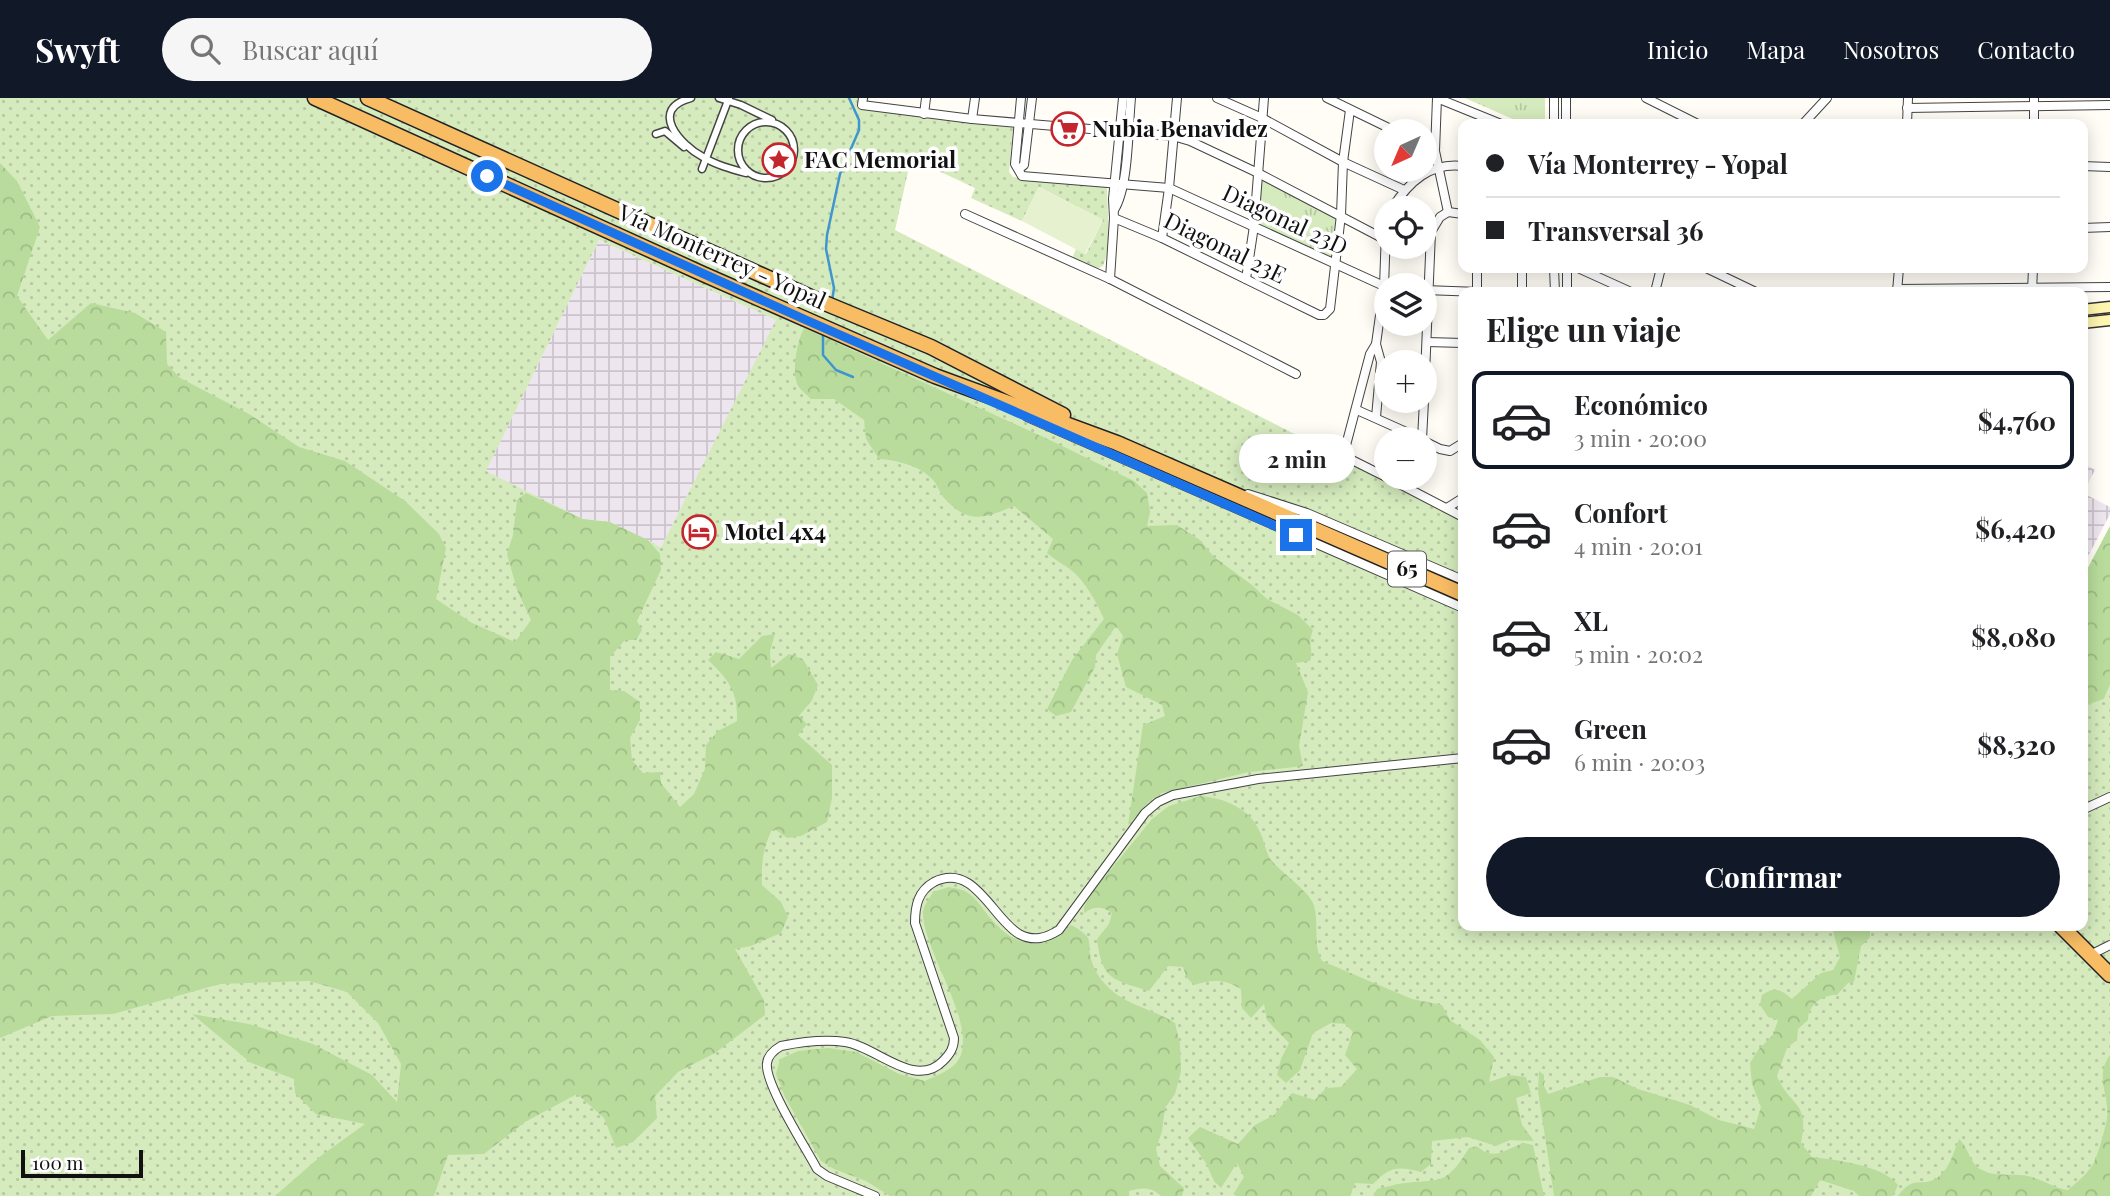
<!DOCTYPE html>
<html lang="es">
<meta charset="utf-8">
<style>
:root{--surface:#fff;--page:#f6f6f6;--text:#202124;--muted:#757577;--line:#e0e0e0;--accent:#111827}
body{margin:0;font-family:"Playfair Display",serif;background:var(--page);color:var(--text);height:100vh;display:flex;flex-direction:column;font-size:26px;white-space:nowrap}
*{box-sizing:border-box;margin:0}
p{font-size:23px;color:var(--muted)}
.icon{flex:none;width:38px;height:38px;fill:none;stroke:currentColor;stroke-width:2;stroke-linecap:round;stroke-linejoin:round}
.map{position:relative;flex:1;overflow:hidden}
.sheet{position:absolute;left:1458px;top:189px;width:630px;height:644px;display:flex;flex-direction:column;background:var(--surface);border-radius:14px;box-shadow:0 4px 18px #0003}
.sheet>*{flex:none}
.banner{position:absolute;left:1458px;top:21px;width:630px;height:154px;border-radius:14px;box-shadow:0 4px 18px #0003;display:grid;align-content:center;height:154px;padding:0 28px;background:var(--surface)}
.needle{width:46px;rotate:224deg}
.fabs{position:absolute;left:1374px;top:21px;display:grid;gap:14px}
.fabs a{display:grid;place-items:center;width:63px;height:63px;border-radius:50%;background:var(--surface);box-shadow:0 4px 18px #0003;font-size:35px}
.scale{position:absolute;left:21px;bottom:18px;width:122px;box-sizing:border-box;padding-left:7px;border:4px solid #111;border-top:0;font-size:19px;line-height:24px;white-space:nowrap;color:#111;-webkit-text-stroke:5px #fff;paint-order:stroke}
.end{position:absolute;width:32px;height:32px;margin:-16px;border:9px solid #1a73e8;background:#fff;box-shadow:0 0 0 4px #fff}
.from{border-radius:50%}
.bubble{position:absolute;height:49px;border-radius:24px;background:var(--surface);box-shadow:0 4px 18px #0003;font-size:23px;font-weight:700;line-height:49px;text-align:center}
.banner b{display:flex;align-items:center;gap:24px;height:66px;font-size:26px}
.banner b+b{border-top:2px solid var(--line)}
.banner i{width:18px;height:18px;background:var(--text)}
ul{padding:0;list-style:none}
li{display:flex;align-items:center;gap:21px;height:98px;margin:0 14px 10px;padding:0 14px;border:4px solid transparent;border-radius:14px}
li div{flex:1}
li b{display:block;font-size:26px}
li em{font-style:normal;font-weight:700}
li.on{border-color:var(--accent)}
li>.icon{width:63px;height:63px;stroke-width:1.5}
h2{padding:0 28px;font-size:32px;line-height:84px}
.action{display:flex;gap:14px;margin-top:auto;padding:14px 28px}
.action a{flex:1;height:80px;border-radius:42px;background:var(--accent);color:#fff;font-size:28px;font-weight:700;line-height:80px;text-align:center}
header{display:flex;align-items:center;gap:42px;box-sizing:border-box;height:98px;padding:0 35px;background:var(--accent);color:#fff}
header strong{font-size:33px}
nav{display:flex;gap:38px;margin-inline-start:auto;font-size:24px}
.search{width:490px;height:63px;background:var(--page);display:flex;align-items:center;gap:18px;box-sizing:border-box;padding:0 24px;border-radius:38px;color:var(--muted);font-size:26px}
.map>svg:first-child{display:block}
.industrial{fill:url(#industrial-grid)}
.grass{fill:url(#grass-dots);fill-rule:evenodd}
.forest{fill:url(#forest-crowns)}
.park{fill:url(#park-tufts)}
.pitch{fill:#e6f2cf}
.lines{fill:none;stroke-linecap:round;stroke-linejoin:round}
.stream{stroke:#3f96cf;stroke-width:2.5}
.pedestrian-casing{stroke:#444;stroke-width:9}
.minor-casing{stroke:#444;stroke-width:10}
.secondary-casing{stroke:#333;stroke-width:13}
.trunk-casing{stroke:#222;stroke-width:17}
.pedestrian{stroke:#fff;stroke-width:6}
.minor{stroke:#fff;stroke-width:8}
.secondary{stroke:#fff6b0;stroke-width:10}
.trunk{stroke:#f7bc64;stroke-width:14}
.route{stroke:#1a73e8;stroke-width:9}
.labels{text-anchor:middle;stroke-width:7;stroke-linejoin:round;paint-order:stroke}
.shield{fill:#fff;stroke:#585858;stroke-width:2}
.shield-label{font-size:21px;font-weight:bold;fill:#111}
.poi-label{font-size:23px;font-weight:bold;fill:#111;stroke:#fff;text-anchor:start}
.street-label{font-size:23px;fill:#111;stroke:#fff}
</style>
<header>
<strong>Swyft</strong>
<div class="search"><svg class="icon" aria-label="search" viewBox="0 0 24 24"><circle cx="10" cy="10" r="6"/><path d="M15 15l6 6"/></svg>Buscar aquí</div>
<nav><a>Inicio</a><a>Mapa</a><a>Nosotros</a><a>Contacto</a></nav>
</header>
<div class="map">
<svg width="2110" height="1098" viewBox="0 0 2110 1098">
<defs>
<pattern id="industrial-grid" width="8" height="8" patternUnits="userSpaceOnUse" patternTransform="scale(1.75)"><rect width="8" height="8" fill="#eee6ef"/><path d="M0 4h8M4 0v8" fill="none" stroke="#cbc4cc"/></pattern>
<pattern id="grass-dots" width="8" height="8" patternUnits="userSpaceOnUse" patternTransform="scale(1.75)"><rect width="8" height="8" fill="#d5ebbd"/><path d="M2 2h.1M6 6h.1" fill="none" stroke="#b6c8a1" stroke-width="1.8" stroke-linecap="round"/></pattern>
<pattern id="forest-crowns" width="20" height="18" patternUnits="userSpaceOnUse" patternTransform="scale(1.75)"><rect width="20" height="18" fill="#b9dc9c"/><path d="M2 6a3 3 0 1 1 6 0M12 15a3 3 0 1 1 6 0" fill="none" stroke="#9ebc85"/></pattern>
<pattern id="park-tufts" width="24" height="20" patternUnits="userSpaceOnUse" patternTransform="scale(1.75)"><rect width="24" height="20" fill="#d5ebbd"/><path d="M3 7l-1-3M5 7V3M7 7l1-3M15 17l-1-3M17 17v-4M19 17l1-3" fill="none" stroke="#b6c8a1"/></pattern>
</defs>
<rect width="100%" height="100%" fill="#fffdf5"/>
<g class="industrial">
<path d="M599 142 777 222 661 449 610 424 583 421 485 374Z"/>
<path d="M2083 365 2095 372 2083 395 2110 409V416L2083 468Z"/>
</g>
<path class="grass" d="M0 0H869L868 10 924 20 1013 29 1009 74 1013 79 1107 88C1107 110 1112 150 1103 168L1094 172 1072 161 1076 151 1086 156 1103 122 1039 89 1022 123 971 100 975 90 911 60 895 132 1463 422V828H2082L2083 605 2088 607 2104 601 2110 587V1098H0ZM599 142 776 222 661 449 610 424 583 421 486 373Z"/>
<g class="forest">
<path d="M0 65 17 83 40 129 17 198 48 242 91 205 135 215 166 234 167 266 180 280 249 316 299 349 345 363 405 403 439 436 446 450 436 501 472 525 515 544 531 522 517 492 507 456 513 437 517 402 526 395 583 421 610 424 648 442 660 456 661 472 637 523 642 532 636 542H625L610 559V592L624 593 640 604V622L630 640 632 662 643 675 660 674 661 685 680 709 694 696 705 671 706 647 718 633 737 623C738 594 729 582 708 562L716 554 739 561 762 538 775 536 770 553 771 570 789 556 803 561 818 587 812 602 799 618 807 626 798 637 832 667V700L827 724 801 738 787 740 773 730C763 748 761 767 762 787L781 804 788 819 781 835 751 848 735 851 764 902 765 917 715 955 678 974 655 998 657 1020 633 1044 616 1050 604 1020 577 996 525 1024 484 1056 448 1057 434 1098H275L322 1057 365 1026 316 1016 295 995 294 981 251 965 192 916 249 926 313 946 372 977 397 1004 401 966 378 925 347 894 309 883 220 886 113 916 52 918 0 940Z"/>
<path d="M804 230 1052 343 1134 383 1147 395 1150 414 1147 428 1177 427 1200 442 1214 459 1252 487 1267 501 1298 517 1313 532C1307 545 1314 552 1310 563L1296 565 1308 594 1299 648 1303 668 1249 674 1162 695 1150 703 1128 727 1143 627 1165 618 1162 607 1126 589 1117 556 1123 538 1116 528 1096 557 1095 569 1071 614 1056 618 1047 611 1072 562 1104 521C1097 505 1085 483 1071 472 1063 466 1055 462 1047 455L1053 441 1014 408C986 419 970 428 945 401 939 395 937 384 930 379 917 367 896 362 879 361L866 341 864 322 834 301H811C807 297 801 292 798 288 791 273 797 244 804 230Z"/>
<path d="M2110 428V587L2104 601 2088 607 2082 605 2083 479Z"/>
<path d="M1201 698C1223 700 1249 710 1259 732 1264 741 1265 753 1271 762 1280 773 1308 793 1313 805 1320 823 1312 845 1322 863L1412 901 1442 907 1450 922 1480 942 1494 959 1489 984 1510 977 1526 979 1531 995 1516 1000 1522 1027 1534 1043 1510 1042 1496 1048 1468 1039 1432 1043 1431 1066 1421 1074C1398 1068 1390 1068 1373 1086L1355 1085 1350 1098H1236L1234 1095 1244 1079 1237 1065 1221 1090 1214 1083 1206 1065 1188 1040 1200 1029 1238 1046 1255 1027 1274 1017 1292 995 1315 1002 1326 990 1341 989 1357 971 1345 957 1353 934 1345 926 1331 925 1313 935 1300 972 1286 985 1277 977 1281 961 1289 945 1267 922 1264 906 1251 920 1242 910 1241 891C1225 881 1213 881 1194 887L1187 880 1183 869 1168 868 1149 893C1113 881 1102 883 1097 841L1109 826 1112 815C1102 808 1094 808 1084 815V809L1090 797 1152 721 1169 708Z"/>
<path d="M949 789C954 790 961 791 965 793 977 800 983 812 991 821 1016 850 1043 854 1071 827 1076 829 1085 835 1088 840 1090 844 1089 852 1090 856 1092 869 1099 880 1108 889 1127 908 1154 911 1175 925L1180 946 1181 974 1175 996 1165 1010 1162 1033 1156 1051 1160 1068 1184 1090 1182 1098H1161C1150 1088 1141 1090 1129 1093V1098H890L866 1083 834 1071 821 1063 785 999 776 976 780 961 798 953 828 950 856 954 899 976 925 983C935 978 950 973 957 964 982 931 921 851 923 813 924 807 930 800 933 794Z"/>
<path d="M1834 828H1870V839L1861 848 1854 884 1848 885 1837 897C1823 896 1808 907 1808 922L1798 931 1797 942 1787 950 1777 978C1790 1010 1810 1002 1801 1045L1812 1059C1836 1062 1883 1067 1898 1087L1893 1098H1859L1854 1093 1820 1082 1811 1098H1554L1538 993 1539 973 1544 977V988L1548 996 1600 979H1613L1638 991 1690 1007 1719 1022 1754 1031 1761 1009 1752 986 1750 965 1758 952 1773 937 1778 922 1768 919 1760 907 1762 897C1775 888 1780 891 1792 901L1821 875 1833 872 1840 859 1833 833Z"/>
<path d="M2110 957V1098H1898C1914 1076 1921 1090 1937 1080 1950 1071 1953 1055 1959 1041 1969 1050 1970 1067 1982 1072 1997 1080 2016 1074 2032 1079 2045 1083 2054 1090 2068 1092 2076 1085 2086 1077 2092 1068 2097 1061 2105 1031 2107 1021 2110 997 2094 979 2110 957Z"/>
<path d="M1524 1045 1533 1047 1544 1098H1373L1377 1091C1386 1089 1395 1086 1405 1085 1443 1081 1446 1087 1469 1050L1477 1048C1494 1064 1505 1051 1524 1045Z"/>
</g>
<g class="park">
<path d="M1465 0H1545V26H1524Z"/>
<path d="M1260 80 1338 121 1332 163 1256 126Z"/>
</g>
<path class="pitch" d="M1039 89 1103 122 1085 156 1022 123Z"/>
<g class="lines">
<g class="stream">
<path d="M832 203 834 190 826 151 827 137 840 76 859 32V22L849 0"/>
<path d="M823 233V257L836 272 853 279"/>
</g>
<defs>
<g id="pedestrian">
<path d="M691 0C648 11 680 47 703 59 716 67 731 71 746 75"/>
<path d="M719 0 741 7 772 22"/>
<circle cx="766" cy="52" r="28"/>
<path d="M656 36 665 33 684 49"/>
<path d="M702 71 729 0"/>
</g>
<g id="minor">
<path d="M863 0 862 7 972 21 1173 38 1190 43 1258 75 1384 141"/>
<path d="M1021 0 1015 66 1022 78 1169 90 1386 189"/>
<path d="M1217 0 1262 20 1343 64 1404 92"/>
<path d="M1327 0 1395 33"/>
<path d="M1437 0 1435 53 1448 114"/>
<path d="M1437 0 1501 26"/>
<path d="M1554 0V26"/>
<path d="M1646 0 1698 26"/>
<path d="M1907 10 2110 7"/>
<path d="M924 16 926 0"/>
<path d="M972 21 975 0"/>
<path d="M1566 26V0"/>
<path d="M1803 26 1827 0"/>
<path d="M1907 26 1908 0"/>
<path d="M2034 26V0"/>
<path d="M1424 48 1435 53"/>
<path d="M2082 68 2110 69"/>
<path d="M1019 71 1024 67 1032 0"/>
<path d="M1392 110C1409 84 1430 64 1463 68"/>
<path d="M1114 112C1129 89 1128 29 1131 0"/>
<path d="M1448 114 1463 116"/>
<path d="M965 116 1110 181 1296 276"/>
<path d="M1114 120 1162 140 1319 217H1324L1330 211 1341 117 1343 64 1350 12"/>
<path d="M2082 130 2110 129"/>
<path d="M1162 140 1169 90 1177 0"/>
<path d="M1522 170V194"/>
<path d="M1554 170 1555 194"/>
<path d="M1578 170 1631 194"/>
<path d="M1706 170 1756 194"/>
<path d="M1110 181 1114 120 1113 101 1123 0"/>
<path d="M1246 181 1254 128 1264 0"/>
<path d="M1897 191 2110 189"/>
<path d="M1424 192 1480 194"/>
<path d="M1477 194V170"/>
<path d="M1567 194V170"/>
<path d="M1655 194 1661 170"/>
<path d="M1897 194 1899 170"/>
<path d="M2032 194 2033 170"/>
<path d="M1427 244 1463 245"/>
<path d="M1376 246 1370 256 1345 351 1350 361 1386 379"/>
<path d="M1424 300 1431 134 1440 119 1448 114"/>
<path d="M1357 312 1422 341"/>
<path d="M1027 319 1463 510"/>
<path d="M1376 319 1381 264 1376 246 1384 189 1386 132"/>
<path d="M1422 341 1424 303"/>
<path d="M1424 343 1440 351 1450 353 1463 345"/>
<path d="M1388 380 1463 419"/>
<path d="M1248 396 1307 415 1463 482"/>
<path d="M1447 410 1463 400"/>
<path d="M2082 712 2110 699"/>
<path d="M2090 857 2110 847"/>
<path d="M875 1098 827 1078 817 1071C806 1050 764 985 767 965 768 957 774 952 781 948 801 944 824 941 845 944 876 948 915 992 943 963 950 956 954 950 954 940L915 825C915 808 918 793 934 784 974 764 992 820 1019 836 1034 844 1046 840 1059 832L1145 715 1158 704 1173 697 1258 681 1463 660"/>
</g>
<g id="secondary">
<path d="M2082 212 2110 209"/>
<path d="M2082 225 2110 222"/>
</g>
<g id="trunk">
<path d="M315 0 703 176 935 278 1117 345 1463 496"/>
<path d="M368 0 815 201 931 249 1063 317"/>
<path d="M2061 828 2110 877"/>
</g>
</defs>
<use href="#pedestrian" class="pedestrian-casing"/>
<use href="#minor" class="minor-casing"/>
<use href="#secondary" class="secondary-casing"/>
<use href="#trunk" class="trunk-casing"/>
<use href="#pedestrian" class="pedestrian"/>
<use href="#minor" class="minor"/>
<use href="#secondary" class="secondary"/>
<use href="#trunk" class="trunk"/>
</g>
<g class="lines">
<path class="route" d="M487 78 806 222 1296 437"/>
</g>
<defs>
<symbol id="supermarket-ring" viewBox="-11 -11 22 22"><circle r="9.5" fill="#fff" stroke="#c4262e" stroke-width="1.5"/><path d="M-6-5.5h2.5l.6 2H6L4.5 2H-2.5L-4.4-4H-6ZM-1.5 3.2a1.3 1.3 0 1 0 .1 0ZM3 3.2a1.3 1.3 0 1 0 .1 0Z" fill="#c4262e"/></symbol>
<symbol id="sight-ring" viewBox="-11 -11 22 22"><circle r="9.5" fill="#fff" stroke="#c4262e" stroke-width="1.5"/><path d="M0-6L1.8-2.2L6-1.7L2.9 1.2L3.7 5.4L0 3.3L-3.7 5.4L-2.9 1.2L-6-1.7L-1.8-2.2Z" fill="#c4262e"/></symbol>
<symbol id="hotel-ring" viewBox="-11 -11 22 22"><circle r="9.5" fill="#fff" stroke="#c4262e" stroke-width="1.5"/><path d="M-6-4.5h1.5V1H6V5H4.5V3h-9V5H-6ZM-4 0a1.8 1.8 0 1 1 3.6 0ZM.5 0V-2.5h3Q6-2.5 6 0Z" fill="#c4262e"/></symbol>
</defs>
<g fill-rule="evenodd">
<use href="#supermarket-ring" x="1049" y="12" width="38" height="38"/>
<use href="#sight-ring" x="760" y="43" width="38" height="38"/>
<use href="#hotel-ring" x="680" y="415" width="38" height="38"/>
</g>
<g class="labels">
<rect class="shield" x="1388" y="453.5" width="38" height="35" rx="5"/>
<g class="shield-label">
<text x="1407" y="478">65</text>
</g>
<g class="poi-label">
<text x="1092" y="39">Nubia Benavidez</text>
<text x="804" y="70">FAC Memorial</text>
<text x="724" y="442">Motel 4x4</text>
</g>
<g class="street-label">
<text transform="translate(1285 122) rotate(25)" y="8">Diagonal 23D</text>
<text transform="translate(1225 150) rotate(26)" y="8">Diagonal 23E</text>
<text transform="translate(722 159) rotate(24)" y="8">Vía Monterrey - Yopal</text>
</g>
</g>
</svg>
<div class="fabs">
<a><svg class="needle" viewBox="-14 -14 28 28"><path d="M0-13l5 13h-10z" fill="#e53935"/><path d="M0 13l5-13h-10z" fill="#757577"/></svg></a>
<a><svg class="icon" aria-label="locate" viewBox="0 0 24 24"><circle cx="12" cy="12" r="6"/><path d="M12 2v4M12 18v4M2 12h4M18 12h4"/></svg></a>
<a><svg class="icon" aria-label="layers" viewBox="0 0 24 24"><path d="M12 4l9 5-9 5-9-5zM3 14l9 5 9-5"/></svg></a>
<a>+</a>
<a>−</a>
</div>
<div class="scale">100 m</div>
<i class="end from" style="left:487px;top:78px"></i>
<i class="end" style="left:1296px;top:437px"></i>
<div class="bubble" style="left:1239px;top:336px;width:116px">2 min</div>
<div class="banner">
<b><i class="from"></i>Vía Monterrey - Yopal</b>
<b><i></i>Transversal 36</b>
</div>
<section class="sheet">
<h2>Elige un viaje</h2>
<ul>
<li class="on"><svg class="icon" aria-label="car" viewBox="0 0 24 24"><path d="M5 17H2v-5l4-1 3-4h7l3 4 3 1v5h-3M9 17h6M6 11h13"/><circle cx="7" cy="17" r="2"/><circle cx="17" cy="17" r="2"/></svg><div><b>Económico</b><p>3 min · 20:00</p></div><em>$4,760</em></li>
<li><svg class="icon" aria-label="car" viewBox="0 0 24 24"><path d="M5 17H2v-5l4-1 3-4h7l3 4 3 1v5h-3M9 17h6M6 11h13"/><circle cx="7" cy="17" r="2"/><circle cx="17" cy="17" r="2"/></svg><div><b>Confort</b><p>4 min · 20:01</p></div><em>$6,420</em></li>
<li><svg class="icon" aria-label="car" viewBox="0 0 24 24"><path d="M5 17H2v-5l4-1 3-4h7l3 4 3 1v5h-3M9 17h6M6 11h13"/><circle cx="7" cy="17" r="2"/><circle cx="17" cy="17" r="2"/></svg><div><b>XL</b><p>5 min · 20:02</p></div><em>$8,080</em></li>
<li><svg class="icon" aria-label="car" viewBox="0 0 24 24"><path d="M5 17H2v-5l4-1 3-4h7l3 4 3 1v5h-3M9 17h6M6 11h13"/><circle cx="7" cy="17" r="2"/><circle cx="17" cy="17" r="2"/></svg><div><b>Green</b><p>6 min · 20:03</p></div><em>$8,320</em></li>
</ul>
<div class="action"><a>Confirmar</a></div>
</section>
</div>
